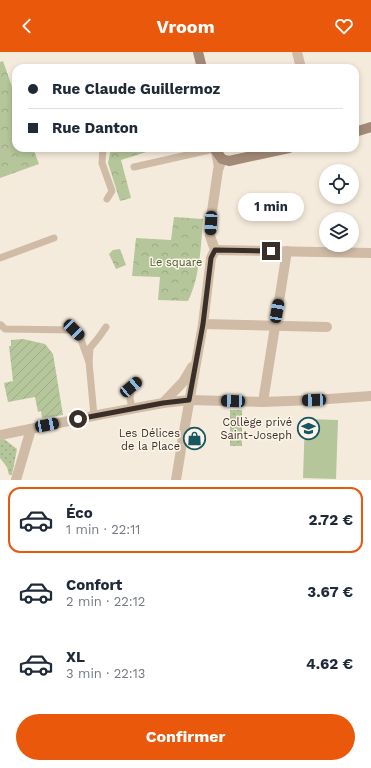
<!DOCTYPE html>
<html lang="fr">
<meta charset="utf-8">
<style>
:root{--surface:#fff;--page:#f6f6f7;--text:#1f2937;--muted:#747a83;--line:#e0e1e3;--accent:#ea580c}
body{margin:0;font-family:"Work Sans",sans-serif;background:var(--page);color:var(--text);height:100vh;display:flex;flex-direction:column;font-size:15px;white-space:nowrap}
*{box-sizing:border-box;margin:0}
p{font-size:13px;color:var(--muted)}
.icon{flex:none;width:22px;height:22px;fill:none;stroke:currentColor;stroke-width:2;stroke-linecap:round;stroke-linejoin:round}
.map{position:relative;height:428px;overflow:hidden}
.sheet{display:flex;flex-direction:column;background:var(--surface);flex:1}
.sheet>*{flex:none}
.hud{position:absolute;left:12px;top:12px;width:347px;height:88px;border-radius:12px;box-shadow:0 2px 6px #0003;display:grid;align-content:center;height:88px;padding:0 16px;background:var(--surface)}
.tools{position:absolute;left:319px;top:112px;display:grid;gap:8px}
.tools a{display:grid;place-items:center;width:40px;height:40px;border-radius:50%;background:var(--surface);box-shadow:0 2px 6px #0003;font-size:20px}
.end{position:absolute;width:18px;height:18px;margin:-9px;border:5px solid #3a2f28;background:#fff;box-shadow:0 0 0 2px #fff}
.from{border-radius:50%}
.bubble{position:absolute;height:28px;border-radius:14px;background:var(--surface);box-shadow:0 2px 6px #0003;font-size:13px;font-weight:700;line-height:28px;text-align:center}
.car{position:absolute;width:12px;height:24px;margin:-12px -6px;border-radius:5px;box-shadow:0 0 3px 1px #0007;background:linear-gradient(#222 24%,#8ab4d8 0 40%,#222 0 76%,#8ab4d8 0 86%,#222 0)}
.hud b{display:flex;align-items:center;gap:14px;height:38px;font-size:15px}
.hud b+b{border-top:1px solid var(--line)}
.hud i{width:10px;height:10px;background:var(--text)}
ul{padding:7px 0 0;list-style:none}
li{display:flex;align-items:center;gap:12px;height:66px;margin:0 8px 6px;padding:0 8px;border:2px solid transparent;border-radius:12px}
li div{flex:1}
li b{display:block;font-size:15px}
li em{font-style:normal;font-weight:700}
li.current{border-color:var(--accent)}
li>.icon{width:36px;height:36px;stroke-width:1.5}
.primary-button{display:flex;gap:8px;margin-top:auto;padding:8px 16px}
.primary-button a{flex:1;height:46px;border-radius:24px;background:var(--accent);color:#fff;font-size:16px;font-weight:700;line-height:46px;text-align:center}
header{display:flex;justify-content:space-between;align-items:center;height:52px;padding:0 16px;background:var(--accent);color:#fff;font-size:18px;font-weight:700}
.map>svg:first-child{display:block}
.grass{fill:url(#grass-dots)}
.forest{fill:url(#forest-crowns)}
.garden{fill:url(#garden-furrows)}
.pitch{fill:#b4c69a}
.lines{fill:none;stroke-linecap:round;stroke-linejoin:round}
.lane{stroke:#cfbba6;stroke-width:7}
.street{stroke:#cfbba6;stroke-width:10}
.secondary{stroke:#a38a77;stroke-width:10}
.route{stroke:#3a2f28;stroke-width:5}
.labels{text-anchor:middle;stroke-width:3;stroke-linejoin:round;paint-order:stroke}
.park-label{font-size:11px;fill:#455b28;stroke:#fcf4e9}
.poi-label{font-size:11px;fill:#3a2f28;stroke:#fcf4e9;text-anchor:end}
</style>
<header><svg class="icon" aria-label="back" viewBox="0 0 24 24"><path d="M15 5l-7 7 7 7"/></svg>Vroom<svg class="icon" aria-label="heart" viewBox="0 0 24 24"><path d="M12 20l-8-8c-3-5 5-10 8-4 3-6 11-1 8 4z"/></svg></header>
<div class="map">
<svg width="371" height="428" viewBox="0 0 371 428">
<defs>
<pattern id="grass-dots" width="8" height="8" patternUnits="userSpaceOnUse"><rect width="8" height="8" fill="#b4c69a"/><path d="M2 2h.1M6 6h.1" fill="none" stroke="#9caa85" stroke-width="1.8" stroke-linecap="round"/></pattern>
<pattern id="forest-crowns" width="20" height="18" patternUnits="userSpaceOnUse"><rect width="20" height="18" fill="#b4c69a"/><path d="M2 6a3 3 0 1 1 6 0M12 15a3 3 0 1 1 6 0" fill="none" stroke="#9caa85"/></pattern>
<pattern id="garden-furrows" width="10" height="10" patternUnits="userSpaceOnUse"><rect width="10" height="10" fill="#b4c69a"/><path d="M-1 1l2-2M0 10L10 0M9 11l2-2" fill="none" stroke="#9caa85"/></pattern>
</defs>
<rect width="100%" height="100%" fill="#f5ebdc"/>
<g class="grass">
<rect x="230" y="358" width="12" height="36"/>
<path d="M4 387 17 397 12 423H9L7 415 0 406V388Z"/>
</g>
<g class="forest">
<path d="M3 9 16 46V96H33L39 112 0 126V10Z"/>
<path d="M111 96H159L121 108 131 146 120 149 108 111Z"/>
<path d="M174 165 203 167C201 193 200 225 188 249L158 248 160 225 132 224 136 186 171 188Z"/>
<path d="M120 197 126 213 116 217 109 202 113 198Z"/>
</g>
<path class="garden" d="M23 287 45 292 53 302 63 363 42 366 41 359 38 360 35 345 8 350 4 331 13 329 9 294H11V288Z"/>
<path class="pitch" d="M305 367 338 368 336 427 303 426Z"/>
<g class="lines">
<g class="lane">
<path d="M103 96 102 111 112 139 107 147"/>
<path d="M134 115 214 97 218 118"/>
<path d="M0 206 54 186"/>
<path d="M1 273 5 277 74 278 80 285 89 310"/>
<path d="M132 357 130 346 131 335 139 329"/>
<path d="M94 364 89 310 90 296 99 285 106 275"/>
</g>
<g class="street">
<path d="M297 0 301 16"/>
<path d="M215 198 371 201"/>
<path d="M203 272 327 275"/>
<path d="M263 350 287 199"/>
<path d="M163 351 183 330 192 315"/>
<path d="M0 383 103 362 163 351 189 348 263 350 314 348 371 344"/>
<path d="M16 428 31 377"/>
<path d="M176 428 183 385 203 272 211 206 215 198 210 184 212 159 218 118 222 107"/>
</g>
<g class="secondary">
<path d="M198 0 202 16"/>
<path d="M355 80 371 75"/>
<path d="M214 96 222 107 229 109 289 96"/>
</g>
</g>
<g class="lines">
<path class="route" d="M78 367 163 351 189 348 203 272 211 206 215 198 271 199"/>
</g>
<defs>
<symbol id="school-ring" viewBox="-11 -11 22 22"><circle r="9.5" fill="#fcf4e9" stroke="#185761" stroke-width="1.5"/><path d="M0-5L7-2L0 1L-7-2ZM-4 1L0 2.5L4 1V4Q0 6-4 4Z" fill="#185761"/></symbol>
<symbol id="shop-ring" viewBox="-11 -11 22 22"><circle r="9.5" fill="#fcf4e9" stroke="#185761" stroke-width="1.5"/><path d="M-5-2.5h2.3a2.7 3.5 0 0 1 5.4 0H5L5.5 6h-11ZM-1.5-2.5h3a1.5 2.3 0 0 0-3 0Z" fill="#185761"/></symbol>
</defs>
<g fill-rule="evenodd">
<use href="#school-ring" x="296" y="364" width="25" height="25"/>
<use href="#shop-ring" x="182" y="374" width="25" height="25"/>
</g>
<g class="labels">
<g class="park-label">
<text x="176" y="214">Le square</text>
</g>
<g class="poi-label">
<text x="292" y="374">Collège privé<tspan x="292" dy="13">Saint-Joseph</tspan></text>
<text x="180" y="385">Les Délices<tspan x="180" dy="13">de la Place</tspan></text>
</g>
</g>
</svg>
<div class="tools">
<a><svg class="icon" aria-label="locate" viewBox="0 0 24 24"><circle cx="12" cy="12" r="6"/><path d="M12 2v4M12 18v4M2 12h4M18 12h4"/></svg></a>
<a><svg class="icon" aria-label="layers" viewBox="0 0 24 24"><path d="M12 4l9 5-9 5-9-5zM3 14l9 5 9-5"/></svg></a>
</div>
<i class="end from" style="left:78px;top:367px"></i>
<i class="end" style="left:271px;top:199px"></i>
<div class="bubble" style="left:238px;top:141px;width:66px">1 min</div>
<i class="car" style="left:211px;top:171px;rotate:183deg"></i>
<i class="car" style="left:277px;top:259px;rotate:10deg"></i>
<i class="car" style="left:74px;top:278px;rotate:135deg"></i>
<i class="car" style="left:131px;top:335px;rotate:50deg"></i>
<i class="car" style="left:314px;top:348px;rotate:268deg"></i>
<i class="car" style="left:233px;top:349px;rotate:272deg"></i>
<i class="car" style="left:47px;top:373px;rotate:79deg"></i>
<div class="hud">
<b><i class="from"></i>Rue Claude Guillermoz</b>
<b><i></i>Rue Danton</b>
</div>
</div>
<section class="sheet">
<ul>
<li class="current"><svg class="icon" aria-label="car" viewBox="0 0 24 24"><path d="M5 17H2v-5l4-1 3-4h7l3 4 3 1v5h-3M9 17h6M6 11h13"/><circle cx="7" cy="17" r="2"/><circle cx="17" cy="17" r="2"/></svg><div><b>Éco</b><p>1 min · 22:11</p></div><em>2.72 €</em></li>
<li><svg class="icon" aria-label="car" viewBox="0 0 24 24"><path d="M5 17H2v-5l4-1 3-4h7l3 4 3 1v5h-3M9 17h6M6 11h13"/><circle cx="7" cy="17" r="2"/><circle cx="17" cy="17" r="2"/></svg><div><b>Confort</b><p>2 min · 22:12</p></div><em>3.67 €</em></li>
<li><svg class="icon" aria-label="car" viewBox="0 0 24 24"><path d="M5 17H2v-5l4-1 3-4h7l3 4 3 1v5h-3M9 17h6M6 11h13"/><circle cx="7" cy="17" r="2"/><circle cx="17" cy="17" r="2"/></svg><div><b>XL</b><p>3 min · 22:13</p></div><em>4.62 €</em></li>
</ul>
<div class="primary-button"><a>Confirmer</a></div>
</section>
